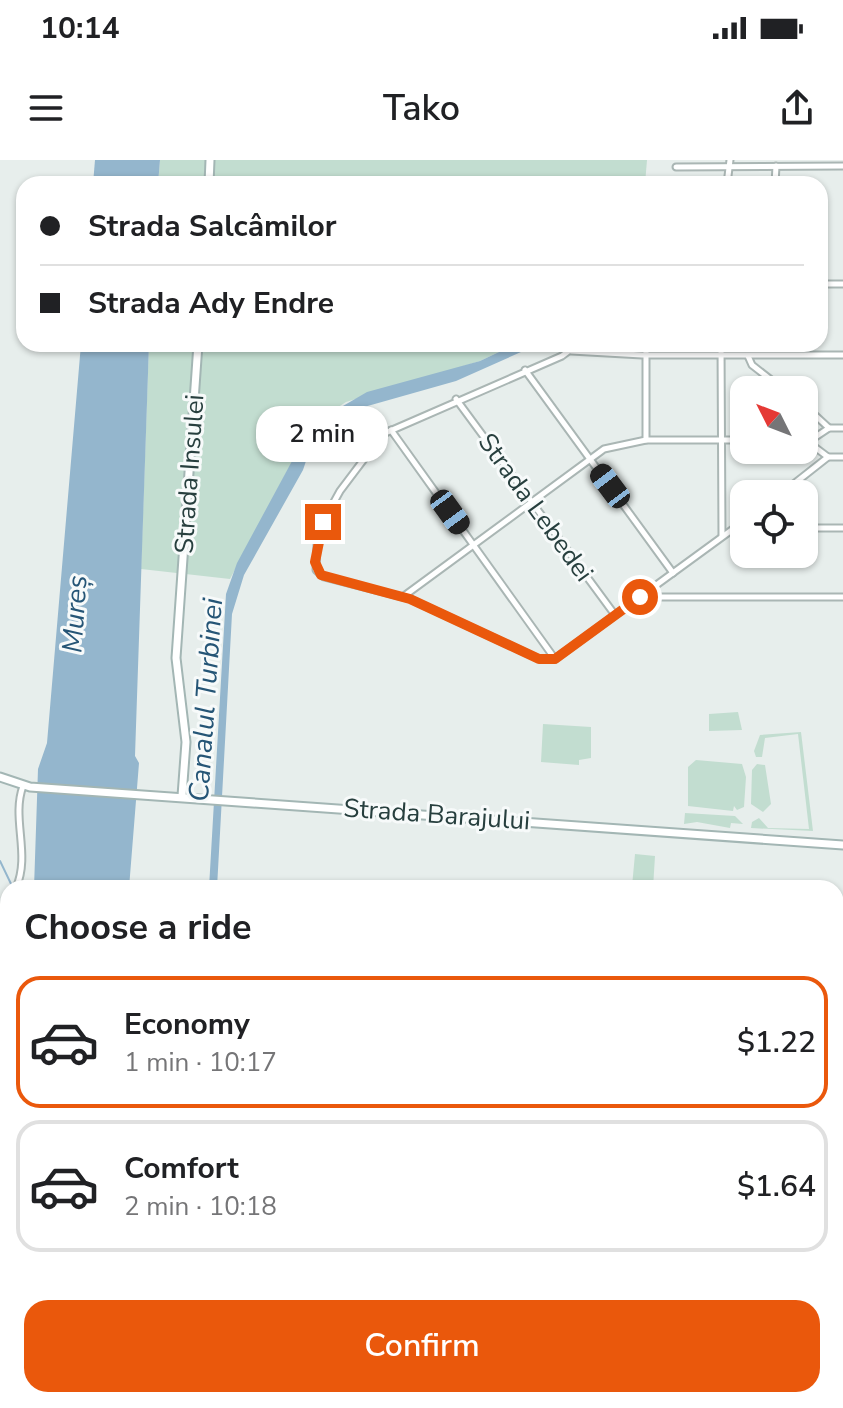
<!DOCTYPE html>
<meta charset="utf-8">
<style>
:root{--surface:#fff;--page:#f2f2f2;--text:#202124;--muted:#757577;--line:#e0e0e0;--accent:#ea580c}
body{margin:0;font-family:"Nunito Sans",sans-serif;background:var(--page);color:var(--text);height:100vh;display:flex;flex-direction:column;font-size:30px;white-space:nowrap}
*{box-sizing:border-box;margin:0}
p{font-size:26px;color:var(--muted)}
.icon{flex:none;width:44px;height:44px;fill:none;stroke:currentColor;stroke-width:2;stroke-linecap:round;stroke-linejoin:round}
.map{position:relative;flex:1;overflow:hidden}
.drawer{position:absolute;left:0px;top:720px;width:844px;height:528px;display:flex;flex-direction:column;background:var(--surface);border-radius:24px 24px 0 0;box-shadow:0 2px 6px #0004}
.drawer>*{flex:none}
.hud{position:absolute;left:16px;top:16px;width:812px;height:176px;border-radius:24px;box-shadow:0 2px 6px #0004;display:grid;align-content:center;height:176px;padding:0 24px;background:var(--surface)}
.needle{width:52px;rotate:312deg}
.buttons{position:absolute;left:730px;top:216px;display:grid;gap:16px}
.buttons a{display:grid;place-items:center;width:88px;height:88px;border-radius:16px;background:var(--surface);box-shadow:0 2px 6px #0004;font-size:40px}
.end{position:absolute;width:36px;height:36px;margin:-18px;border:10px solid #ea580c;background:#fff;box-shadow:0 0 0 4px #fff}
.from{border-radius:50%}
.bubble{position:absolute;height:56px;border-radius:24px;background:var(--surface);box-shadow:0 2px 6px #0004;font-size:26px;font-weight:600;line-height:56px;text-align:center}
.car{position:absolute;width:24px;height:48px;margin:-24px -12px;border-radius:10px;box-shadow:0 0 6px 2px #0007;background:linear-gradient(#222 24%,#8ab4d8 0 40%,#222 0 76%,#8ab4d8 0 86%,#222 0)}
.hud b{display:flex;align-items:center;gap:28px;height:76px;font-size:30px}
.hud b+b{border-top:2px solid var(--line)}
.hud i{width:20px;height:20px;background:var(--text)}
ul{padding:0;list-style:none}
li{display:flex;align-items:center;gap:24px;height:132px;margin:0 16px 12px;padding:0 8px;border:4px solid var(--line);border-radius:24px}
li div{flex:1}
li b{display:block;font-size:30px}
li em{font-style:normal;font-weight:600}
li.on{border-color:var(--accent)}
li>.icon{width:72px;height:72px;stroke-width:1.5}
h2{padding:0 24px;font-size:36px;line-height:96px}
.button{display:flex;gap:16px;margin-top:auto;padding:16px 24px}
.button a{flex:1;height:92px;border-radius:24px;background:var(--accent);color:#fff;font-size:32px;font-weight:600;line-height:92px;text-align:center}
.status{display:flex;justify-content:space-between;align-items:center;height:56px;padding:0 40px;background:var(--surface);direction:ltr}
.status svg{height:22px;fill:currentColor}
header{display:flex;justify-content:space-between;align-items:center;height:104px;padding:0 24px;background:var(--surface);font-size:36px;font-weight:600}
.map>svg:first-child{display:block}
.green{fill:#c2ddd0}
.water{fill:#94b6cd}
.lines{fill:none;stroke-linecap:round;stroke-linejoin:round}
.stream{stroke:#94b6cd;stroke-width:2}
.taxiway{stroke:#a4b4b2;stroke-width:14}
.runway{stroke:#a4b4b2;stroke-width:34}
.street-casing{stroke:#aab6b4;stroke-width:9}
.secondary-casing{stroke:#a3b6b4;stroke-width:11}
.street{stroke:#fff;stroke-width:5}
.secondary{stroke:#fff;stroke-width:7}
.route{stroke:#ea580c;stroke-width:10}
.labels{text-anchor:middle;stroke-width:6;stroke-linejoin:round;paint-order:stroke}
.street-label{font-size:26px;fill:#273f3e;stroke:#f7fafa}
.water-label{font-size:28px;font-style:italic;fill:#255576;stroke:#f7fafa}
</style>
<div class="status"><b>10:14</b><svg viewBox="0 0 49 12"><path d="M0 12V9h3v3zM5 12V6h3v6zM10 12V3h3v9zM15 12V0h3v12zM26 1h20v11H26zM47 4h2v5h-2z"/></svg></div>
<header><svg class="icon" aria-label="menu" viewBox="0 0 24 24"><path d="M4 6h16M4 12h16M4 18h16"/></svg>Tako<svg class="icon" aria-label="share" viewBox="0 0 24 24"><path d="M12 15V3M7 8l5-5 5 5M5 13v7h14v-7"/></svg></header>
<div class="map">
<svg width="843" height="1248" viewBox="0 0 843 1248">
<rect width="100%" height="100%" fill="#e7eeec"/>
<g class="green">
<path d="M160 0H647L645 24H158Z"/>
<path d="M149 184H516L480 201 346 242 312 264 230 419 141 409Z"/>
<path d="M738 552 742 570 709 571V554Z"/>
<path d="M543 564 591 567V598L579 600V605L541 602Z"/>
<path d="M801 572 813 671 751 668 752 662 759 658 768 668 809 669 798 574 765 578 762 597H756L754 591 760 575Z"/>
<path d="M696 600 742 604 746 617 744 647 737 650 734 646 733 651 688 646V607Z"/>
<path d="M757 604 765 605 771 644 763 652 751 644 752 610Z"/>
<path d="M685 653 735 656 743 664 731 663 730 668 697 662 684 664Z"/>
<path d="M635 694 655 696 653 728 632 726Z"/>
<path d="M414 1240H834V1248H413Z"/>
</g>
<g class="water">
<path d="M95 0H160L158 24H93Z"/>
<path d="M81 184H149L135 596 139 603 129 728H34L38 609 47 583Z"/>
<path d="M516 184H539L456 221 357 249 328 267 310 289 303 310 244 415 232 454 217 728H209L226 434 237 403 312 264 367 232 480 201Z"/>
<path d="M0 1126 8 1142V1240H66L71 1248H11L0 1239V1208L4 1202 0 1196Z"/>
<path d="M102 1240H153L157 1248H107Z"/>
</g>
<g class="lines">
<path class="stream" d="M0 701 13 728"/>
<path class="taxiway" d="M836 1092 839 1091"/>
<path class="runway" d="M708 1248 709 1240"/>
<defs>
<g id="street">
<path d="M676 7 843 6"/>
<path d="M727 24 730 0"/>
<path d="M775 24 776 6"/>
<path d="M820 124H843"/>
<path d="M721 184 722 376"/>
<path d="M571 191 642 195H843"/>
<path d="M748 196 752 205 784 230"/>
<path d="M525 210 673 413"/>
<path d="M456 239 615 455"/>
<path d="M804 245 829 268"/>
<path d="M391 270 555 499"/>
<path d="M646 280V184"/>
<path d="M808 282 828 297H843"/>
<path d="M808 282 829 268H843"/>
<path d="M781 334 828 297"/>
<path d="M804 368H843"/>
<path d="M404 436 604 289 646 280H744"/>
<path d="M641 437H843"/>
<path d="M555 499H539L410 439 324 417 316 410 317 384 323 362 340 331 383 274 562 196 578 184"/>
<path d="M555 499 744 361"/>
<path d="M16 728C31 694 11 659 23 626"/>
<path d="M0 1017 8 888"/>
</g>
<g id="secondary">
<path d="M209 24 210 0"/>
<path d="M0 617 30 627 843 685"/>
<path d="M182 636 186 582 176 498 198 184"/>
</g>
</defs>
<use href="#street" class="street-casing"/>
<use href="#secondary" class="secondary-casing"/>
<use href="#street" class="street"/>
<use href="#secondary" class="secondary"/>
</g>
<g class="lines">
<path class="route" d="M323 362 315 402 321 415 410 439 539 499H555L640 437"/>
</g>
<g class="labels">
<g class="street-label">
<text transform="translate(189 314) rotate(-86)" y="9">Strada Insulei</text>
<text transform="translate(536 347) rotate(54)" y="9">Strada Lebedei</text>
<text transform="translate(437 654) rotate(4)" y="9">Strada Barajului</text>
</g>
<g class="water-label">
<text transform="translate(74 454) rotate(-86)" y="10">Mureș</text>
<text transform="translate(205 540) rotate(-86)" y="10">Canalul Turbinei</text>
</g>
</g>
</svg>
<div class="buttons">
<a><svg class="needle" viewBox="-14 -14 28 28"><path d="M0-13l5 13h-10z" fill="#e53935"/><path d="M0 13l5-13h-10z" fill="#757577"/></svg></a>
<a><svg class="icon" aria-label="locate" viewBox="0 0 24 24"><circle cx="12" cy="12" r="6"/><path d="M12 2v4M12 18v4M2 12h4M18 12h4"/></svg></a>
</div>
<i class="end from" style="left:640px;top:437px"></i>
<i class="end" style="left:323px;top:362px"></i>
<div class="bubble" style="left:256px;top:246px;width:132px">2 min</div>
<i class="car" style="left:610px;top:326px;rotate:323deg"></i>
<i class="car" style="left:450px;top:352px;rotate:144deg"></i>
<div class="hud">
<b><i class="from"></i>Strada Salcâmilor</b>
<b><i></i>Strada Ady Endre</b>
</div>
<section class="drawer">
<h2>Choose a ride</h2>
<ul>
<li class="on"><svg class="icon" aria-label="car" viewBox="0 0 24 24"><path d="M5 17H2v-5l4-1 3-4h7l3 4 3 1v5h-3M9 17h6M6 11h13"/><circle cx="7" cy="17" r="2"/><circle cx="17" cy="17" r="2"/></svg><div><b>Economy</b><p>1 min · 10:17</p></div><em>$1.22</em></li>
<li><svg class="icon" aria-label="car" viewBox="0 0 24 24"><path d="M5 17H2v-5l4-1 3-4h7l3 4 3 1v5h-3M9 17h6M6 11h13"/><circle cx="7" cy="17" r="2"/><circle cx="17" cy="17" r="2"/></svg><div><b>Comfort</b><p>2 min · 10:18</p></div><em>$1.64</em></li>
</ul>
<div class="button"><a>Confirm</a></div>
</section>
</div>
